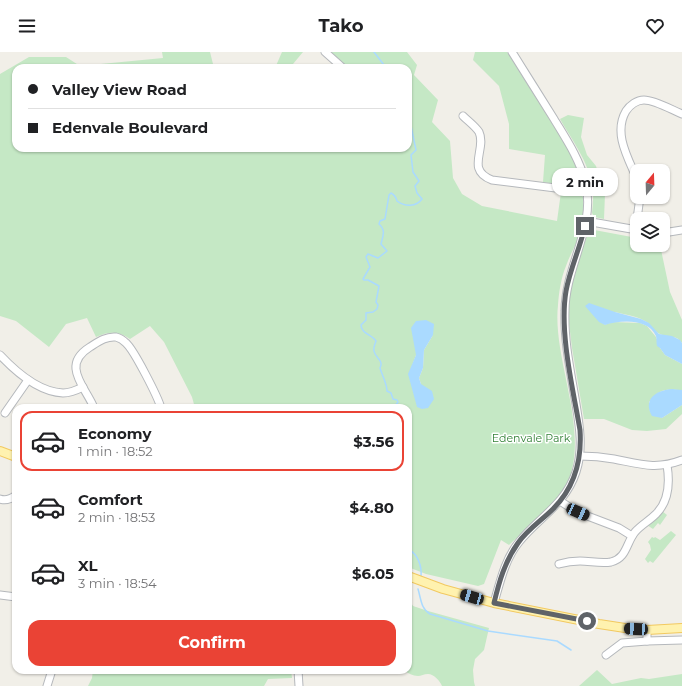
<!DOCTYPE html>
<meta charset="utf-8">
<style>
:root{--surface:#fff;--page:#f2f2f2;--text:#202124;--muted:#757577;--line:#e0e0e0;--accent:#ea4335}
body{margin:0;font-family:Montserrat,sans-serif;background:var(--page);color:var(--text);height:100vh;display:flex;flex-direction:column;font-size:15px;white-space:nowrap}
*{box-sizing:border-box;margin:0}
p{font-size:13px;color:var(--muted)}
.icon{flex:none;width:22px;height:22px;fill:none;stroke:currentColor;stroke-width:2;stroke-linecap:round;stroke-linejoin:round}
.map{position:relative;flex:1;overflow:hidden}
.panel{position:absolute;left:12px;top:352px;width:400px;height:270px;display:flex;flex-direction:column;background:var(--surface);border-radius:12px;box-shadow:0 1px 3px #0004}
.panel>*{flex:none}
.banner{position:absolute;left:12px;top:12px;width:400px;height:88px;border-radius:12px;box-shadow:0 1px 3px #0004;display:grid;align-content:center;height:88px;padding:0 16px;background:var(--surface)}
.needle{width:26px;rotate:19deg}
.buttons{position:absolute;left:630px;top:112px;display:grid;gap:8px}
.buttons a{display:grid;place-items:center;width:40px;height:40px;border-radius:8px;background:var(--surface);box-shadow:0 1px 3px #0004;font-size:20px}
.end{position:absolute;width:18px;height:18px;margin:-9px;border:5px solid #5f6368;background:#fff;box-shadow:0 0 0 2px #fff}
.from{border-radius:50%}
.bubble{position:absolute;height:28px;border-radius:12px;background:var(--surface);box-shadow:0 1px 3px #0004;font-size:13px;font-weight:700;line-height:28px;text-align:center}
.car{position:absolute;width:12px;height:24px;margin:-12px -6px;border-radius:5px;box-shadow:0 0 3px 1px #0007;background:linear-gradient(#222 24%,#8ab4d8 0 40%,#222 0 76%,#8ab4d8 0 86%,#222 0)}
.banner b{display:flex;align-items:center;gap:14px;height:38px;font-size:15px}
.banner b+b{border-top:1px solid var(--line)}
.banner i{width:10px;height:10px;background:var(--text)}
ul{padding:7px 0 0;list-style:none}
li{display:flex;align-items:center;gap:12px;height:60px;margin:0 8px 6px;padding:0 8px;border:2px solid transparent;border-radius:12px}
li div{flex:1}
li b{display:block;font-size:15px}
li em{font-style:normal;font-weight:700}
li.current{border-color:var(--accent)}
li>.icon{width:36px;height:36px;stroke-width:1.5}
.primary-button{display:flex;gap:8px;margin-top:auto;padding:8px 16px}
.primary-button a{flex:1;height:46px;border-radius:12px;background:var(--accent);color:#fff;font-size:16px;font-weight:700;line-height:46px;text-align:center}
header{display:flex;justify-content:space-between;align-items:center;height:52px;padding:0 16px;background:var(--surface);font-size:18px;font-weight:700}
.map>svg:first-child{display:block}
.green{fill:#c5e8c5;fill-rule:evenodd}
.water{fill:#aadaff}
.lines{fill:none;stroke-linecap:round;stroke-linejoin:round}
.stream{stroke:#aadaff;stroke-width:1.5}
.minor-casing{stroke:#b5b8bc;stroke-width:9}
.major-casing{stroke:#f2c960;stroke-width:10}
.minor{stroke:#fff;stroke-width:7}
.major{stroke:#fff2af;stroke-width:8}
.route{stroke:#5f6368;stroke-width:5}
.labels{text-anchor:middle;stroke-width:3;stroke-linejoin:round;paint-order:stroke}
.park-label{font-size:11px;fill:#348238;stroke:#fff}
</style>
<header><svg class="icon" aria-label="menu" viewBox="0 0 24 24"><path d="M4 6h16M4 12h16M4 18h16"/></svg>Tako<svg class="icon" aria-label="heart" viewBox="0 0 24 24"><path d="M12 20l-8-8c-3-5 5-10 8-4 3-6 11-1 8 4z"/></svg></header>
<div class="map">
<svg width="682" height="634" viewBox="0 0 682 634">
<rect width="100%" height="100%" fill="#f1efe8"/>
<g class="green">
<path d="M162 0H210L214 16H16V96H408V16H349L331 0H407L417 13 414 23 438 48 432 70 450 89 453 126 462 142 482 154 557 169 561 140 581 143 583 145C583 156 584 167 581 178 578 190 570 202 566 214 561 226 559 240 558 253 552 308 591 379 567 432 558 451 525 478 509 493L501 488 484 532 478 534 426 522 408 515V356H195L192 345 164 290 150 274 130 287C119 279 109 279 96 285L87 266 66 272 49 295 16 269 0 264V22L29 5H66L80 14 163 6ZM433 283 424 298 423 316 419 326 421 332 412 334 409 322 416 303Z"/>
<path d="M282 0H303L293 12 296 16H275Z"/>
<path d="M475 0H507L572 103 582 131 577 136 543 130 545 103 509 97V72L499 34 473 8Z"/>
<path d="M568 63 584 66 581 85 587 103 596 114 605 142 604 167 594 165 592 161C593 152 594 142 592 133 588 109 572 88 560 67Z"/>
<path d="M589 177 637 186V193H660L670 240 682 268V291C676 282 668 286 660 282 655 280 652 274 648 271 639 264 626 263 615 260L604 273 613 270 640 271 647 274 656 285 660 296 665 303 682 312V338C664 338 663 335 649 350L650 360 662 366 682 353V362L666 377 647 379 632 378 604 367H584L572 296 568 263V244L574 223Z"/>
<path d="M662 459 667 463 660 473 658 471 653 477 647 473Z"/>
<path d="M671 479 676 483 653 511 650 509 648 511 645 507 651 498 650 493 648 490 652 485 654 486 655 485 660 488Z"/>
<path d="M408 540 410 549 413 554 428 559 489 576 484 598 475 607 473 618 474 630 475 634H442C440 629 434 622 428 622 424 622 421 624 418 624 413 624 408 621 403 618H408Z"/>
<path d="M93 618H291L292 626 268 627 264 634H88L92 626Z"/>
<path d="M597 618 612 632 641 626 649 627 682 622V634H579Z"/>
</g>
<g class="water">
<path d="M589 251 615 260 641 267 649 271 659 282 672 284 680 288 682 291V312L665 303 660 296 657 294C656 291 657 287 656 284 648 266 620 268 605 273L599 270 585 254Z"/>
<path d="M426 268 434 272 433 283 424 298 423 316 419 326 421 332 432 339 434 347 428 356 422 357 417 355 408 322 416 303 411 276 416 269Z"/>
<path d="M672 337 682 338V353L662 366 652 364C642 347 657 338 672 337Z"/>
</g>
<g class="lines">
<g class="stream">
<path d="M374 0 384 13 383 16"/>
<path d="M395 356V354L398 350 397 348 393 347 391 341 387 339C387 332 382 323 380 316 384 308 375 306 374 299 373 296 375 292 376 289 372 283 361 281 361 273L366 268V261L373 260 377 257 378 253 376 250 379 234 368 228H364L363 227 370 215 366 205 368 202 378 206 387 199 381 192C383 184 386 178 379 172L380 169 385 167 389 143 391 141C395 143 396 145 397 149 405 155 416 155 422 147L417 141 415 134 419 129 413 120 411 103 416 98 411 74 408 70"/>
<path d="M408 491 409 498C418 502 422 515 421 524"/>
<path d="M418 537C421 547 421 557 430 562L488 579 557 589 571 598"/>
</g>
<defs>
<g id="minor">
<path d="M325 0 343 16"/>
<path d="M463 64C468 69 475 74 479 80 487 97 465 118 492 128L587 140"/>
<path d="M637 127C628 106 613 81 626 59 630 53 637 48 644 48 655 48 672 58 682 62"/>
<path d="M637 167 640 145"/>
<path d="M586 169 637 178"/>
<path d="M663 181 682 178"/>
<path d="M0 303C15 319 39 340 63 341 70 341 77 338 83 335"/>
<path d="M94 356C89 343 77 330 76 317 75 307 82 300 90 295 98 290 106 284 116 285 120 286 123 288 126 291 134 298 158 345 161 356"/>
<path d="M5 361 28 328"/>
<path d="M580 404C592 404 603 405 614 407 640 412 656 418 682 408"/>
<path d="M0 447C6 449 11 447 16 443"/>
<path d="M560 449 577 460 619 476 632 484"/>
<path d="M559 512C566 510 573 509 580 509 590 509 601 512 611 510 627 506 626 491 635 480 641 473 649 469 656 462 669 449 670 431 667 413"/>
<path d="M0 543 16 545"/>
<path d="M494 551C500 530 505 507 519 490 539 465 565 453 576 420 584 395 579 371 575 346 570 317 564 288 565 259 565 214 597 174 585 129 579 106 566 87 554 67 540 45 526 22 512 0"/>
<path d="M647 589 682 588"/>
<path d="M606 603 622 591 647 589V578"/>
<path d="M298 618 299 634"/>
<path d="M47 634 52 618"/>
</g>
<g id="major">
<path d="M0 399 16 405"/>
<path d="M408 524 443 537 494 551 599 572 625 576 647 578 682 576"/>
</g>
</defs>
<use href="#minor" class="minor-casing"/>
<use href="#major" class="major-casing"/>
<use href="#minor" class="minor"/>
<use href="#major" class="major"/>
</g>
<g class="lines">
<path class="route" d="M585 174C580 196 570 217 566 239 559 280 573 337 580 378 582 408 575 435 553 457 542 468 527 478 518 491 505 509 499 530 494 551L587 569"/>
</g>
<g class="labels">
<g class="park-label">
<text x="531" y="390">Edenvale Park</text>
</g>
</g>
</svg>
<div class="buttons">
<a><svg class="needle" viewBox="-14 -14 28 28"><path d="M0-13l5 13h-10z" fill="#e53935"/><path d="M0 13l5-13h-10z" fill="#757577"/></svg></a>
<a><svg class="icon" aria-label="layers" viewBox="0 0 24 24"><path d="M12 4l9 5-9 5-9-5zM3 14l9 5 9-5"/></svg></a>
</div>
<i class="end from" style="left:587px;top:569px"></i>
<i class="end" style="left:585px;top:174px"></i>
<div class="bubble" style="left:552px;top:116px;width:66px">2 min</div>
<i class="car" style="left:578px;top:460px;rotate:114deg"></i>
<i class="car" style="left:472px;top:545px;rotate:286deg"></i>
<i class="car" style="left:636px;top:577px;rotate:273deg"></i>
<div class="banner">
<b><i class="from"></i>Valley View Road</b>
<b><i></i>Edenvale Boulevard</b>
</div>
<section class="panel">
<ul>
<li class="current"><svg class="icon" aria-label="car" viewBox="0 0 24 24"><path d="M5 17H2v-5l4-1 3-4h7l3 4 3 1v5h-3M9 17h6M6 11h13"/><circle cx="7" cy="17" r="2"/><circle cx="17" cy="17" r="2"/></svg><div><b>Economy</b><p>1 min · 18:52</p></div><em>$3.56</em></li>
<li><svg class="icon" aria-label="car" viewBox="0 0 24 24"><path d="M5 17H2v-5l4-1 3-4h7l3 4 3 1v5h-3M9 17h6M6 11h13"/><circle cx="7" cy="17" r="2"/><circle cx="17" cy="17" r="2"/></svg><div><b>Comfort</b><p>2 min · 18:53</p></div><em>$4.80</em></li>
<li><svg class="icon" aria-label="car" viewBox="0 0 24 24"><path d="M5 17H2v-5l4-1 3-4h7l3 4 3 1v5h-3M9 17h6M6 11h13"/><circle cx="7" cy="17" r="2"/><circle cx="17" cy="17" r="2"/></svg><div><b>XL</b><p>3 min · 18:54</p></div><em>$6.05</em></li>
</ul>
<div class="primary-button"><a>Confirm</a></div>
</section>
</div>
